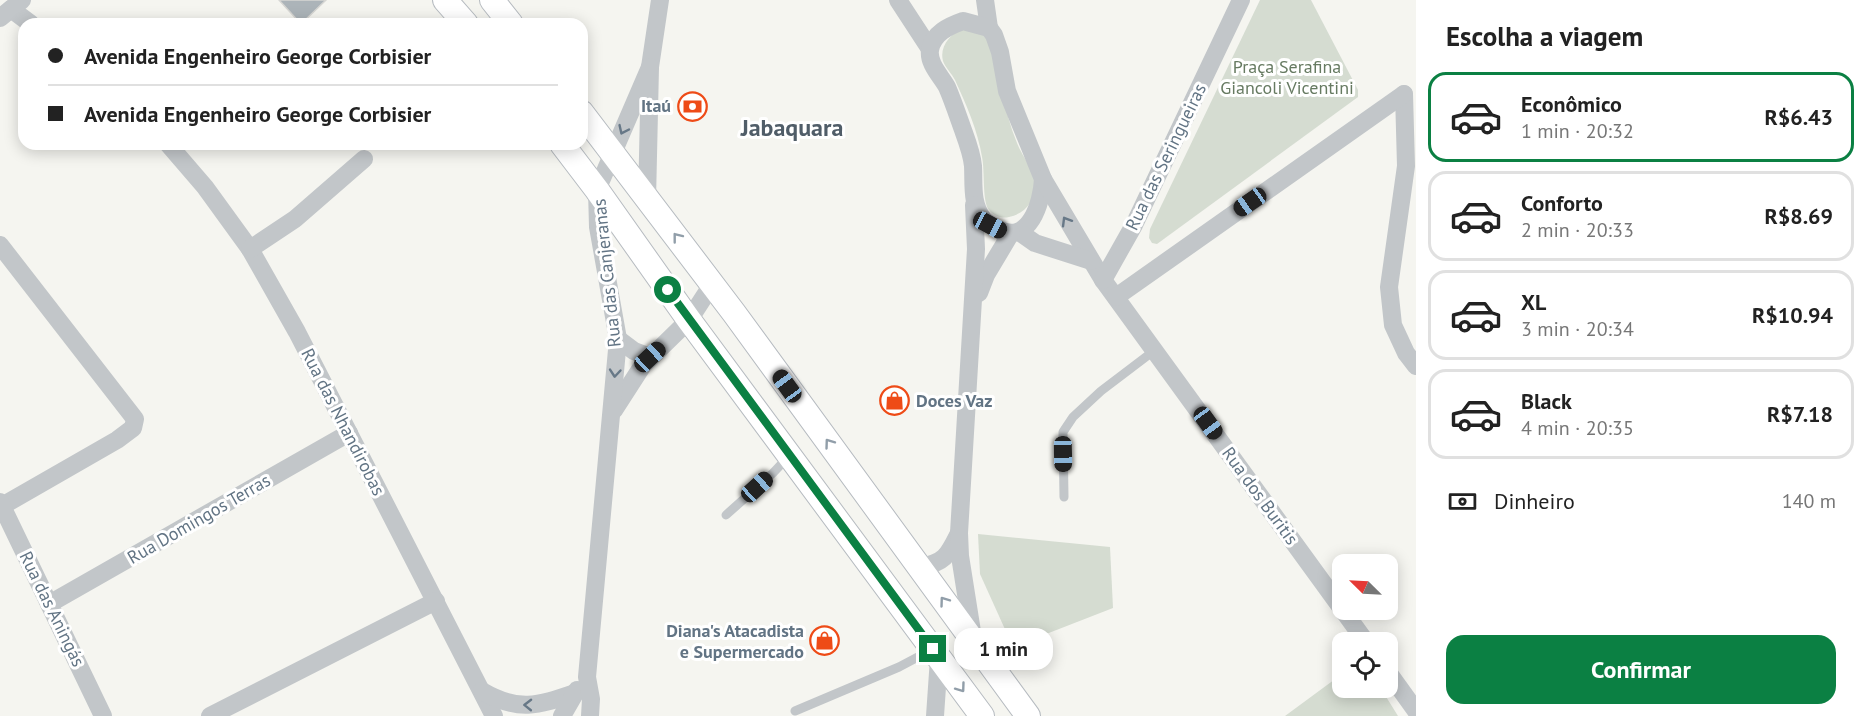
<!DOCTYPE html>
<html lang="pt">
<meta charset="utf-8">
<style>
:root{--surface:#fff;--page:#f2f2f2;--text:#222;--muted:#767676;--line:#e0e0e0;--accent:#0b8043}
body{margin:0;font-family:"PT Sans",sans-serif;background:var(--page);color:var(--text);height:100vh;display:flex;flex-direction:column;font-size:22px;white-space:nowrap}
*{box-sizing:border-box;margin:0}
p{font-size:20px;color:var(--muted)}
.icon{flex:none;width:33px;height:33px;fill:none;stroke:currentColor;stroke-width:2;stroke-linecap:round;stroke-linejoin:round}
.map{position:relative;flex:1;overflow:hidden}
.side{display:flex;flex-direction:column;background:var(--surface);width:450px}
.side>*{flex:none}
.top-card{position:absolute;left:18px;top:18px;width:570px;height:132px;border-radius:18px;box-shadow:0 3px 15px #0003;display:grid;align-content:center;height:132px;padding:0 30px;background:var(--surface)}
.needle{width:39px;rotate:294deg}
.buttons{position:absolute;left:1332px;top:554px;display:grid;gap:12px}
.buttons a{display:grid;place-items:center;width:66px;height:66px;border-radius:12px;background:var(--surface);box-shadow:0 3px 15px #0003;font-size:30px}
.end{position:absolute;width:27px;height:27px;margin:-14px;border:8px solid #0b8043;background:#fff;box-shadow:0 0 0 3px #fff}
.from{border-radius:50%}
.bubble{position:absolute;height:42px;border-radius:18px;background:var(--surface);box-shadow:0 3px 15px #0003;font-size:20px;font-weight:800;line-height:42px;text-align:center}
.car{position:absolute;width:18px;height:36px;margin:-18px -9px;border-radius:8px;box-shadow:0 0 4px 2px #0007;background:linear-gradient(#222 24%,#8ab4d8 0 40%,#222 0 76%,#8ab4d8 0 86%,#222 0)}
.top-card b{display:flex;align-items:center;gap:21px;height:57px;font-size:22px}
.top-card b+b{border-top:2px solid var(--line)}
.top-card i{width:15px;height:15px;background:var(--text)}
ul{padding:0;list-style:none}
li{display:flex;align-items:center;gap:18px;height:90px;margin:0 12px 9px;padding:0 18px;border:3px solid var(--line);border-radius:18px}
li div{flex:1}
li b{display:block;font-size:22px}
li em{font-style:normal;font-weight:800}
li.selected{border-color:var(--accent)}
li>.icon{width:54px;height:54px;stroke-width:1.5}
h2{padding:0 30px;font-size:27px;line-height:72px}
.pay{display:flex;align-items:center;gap:15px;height:66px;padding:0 30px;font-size:22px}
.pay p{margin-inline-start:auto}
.primary-button{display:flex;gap:12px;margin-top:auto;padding:12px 30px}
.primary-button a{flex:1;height:69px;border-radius:18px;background:var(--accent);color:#fff;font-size:24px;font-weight:800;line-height:69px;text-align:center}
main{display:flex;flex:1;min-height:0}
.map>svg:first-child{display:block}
.green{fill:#d5dcd1}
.building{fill:#acb4b9;stroke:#d6d6d3;stroke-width:1.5}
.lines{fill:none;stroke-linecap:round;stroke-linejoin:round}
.secondary-casing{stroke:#b6bbc0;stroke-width:26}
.lane{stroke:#c2c6c9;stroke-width:9}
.street{stroke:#c2c6c9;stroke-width:18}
.secondary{stroke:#fff;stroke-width:24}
.oneway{stroke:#677887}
.oneway2{stroke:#919ea9}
.route{stroke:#0b8043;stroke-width:8}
.labels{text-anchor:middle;stroke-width:6;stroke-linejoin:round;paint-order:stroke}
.park-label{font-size:18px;fill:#667a61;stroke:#fff}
.poi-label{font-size:18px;font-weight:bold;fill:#627484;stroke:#fff;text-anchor:end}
.street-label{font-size:18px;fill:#627484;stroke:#fff}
.district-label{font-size:24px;font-weight:bold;fill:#505d68;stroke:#fff}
</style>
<main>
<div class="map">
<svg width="1416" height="716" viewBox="0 0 1416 716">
<rect width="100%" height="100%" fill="#f5f5f0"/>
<g class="green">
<path d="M1260 0H1311L1358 90V97L1157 244 1152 243 1149 238 1150 229Z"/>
<path d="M962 28 979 30 988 38C1000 73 1003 109 1017 143 1021 154 1036 174 1035 184 1034 201 1027 213 1009 217 1002 219 994 216 989 210 982 202 985 170 982 157 978 131 966 104 955 80 952 74 945 67 943 61 939 46 951 34 962 28Z"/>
<path d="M978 534 1110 547 1113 608 1013 647 980 574Z"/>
<path d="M1342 674V687H1380L1398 716H1285Z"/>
</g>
<path class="building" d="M279 0H326L301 24Z"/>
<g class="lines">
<defs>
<g id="secondary">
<path d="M445 0 466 24"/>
<path d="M492 0 511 24"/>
<path d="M582 113 734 313 1028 716"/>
<path d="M562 144 597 190 689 320 982 716"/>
</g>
</defs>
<use href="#secondary" class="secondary-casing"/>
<g class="lane">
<path d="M1064 497 1063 432 1073 417 1101 391 1155 350"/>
<path d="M726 515 773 473 788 457"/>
<path d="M795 711 899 667 933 649"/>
</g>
<g class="street">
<path d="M898 0 930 49"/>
<path d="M985 0 989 28"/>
<path d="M11 9 31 24"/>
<path d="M0 18 22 0"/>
<path d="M963 21 989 28 994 35 1000 52 1007 91 1043 179C1042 202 1029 246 998 229 992 226 987 224 983 219 971 203 974 185 973 166 972 154 967 141 963 130 958 116 953 101 947 87 941 76 928 64 930 50 933 33 949 26 963 21Z"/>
<path d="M1404 94 1406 166 1389 287 1393 325 1406 353 1416 366"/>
<path d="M168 144 205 187 250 249 297 332 494 716"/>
<path d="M1043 179 1103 280 1366 642"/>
<path d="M647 200 650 67 660 0"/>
<path d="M1019 232 1035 243 1091 261"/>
<path d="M0 245 135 419 133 428 117 440 2 506"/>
<path d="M250 249 295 219 364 159"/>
<path d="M1103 280 1134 225 1241 0"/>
<path d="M979 293 986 275 1011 233"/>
<path d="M1116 297 1404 94"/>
<path d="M618 339 634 351 650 357"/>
<path d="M614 410 643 365 689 320 713 283"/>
<path d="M0 502 103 716"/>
<path d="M920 567C945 563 948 555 959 533"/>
<path d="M49 604 349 433"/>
<path d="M973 638 960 556 959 533 976 249 974 205"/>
<path d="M1388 672 1416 711"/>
<path d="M482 691C518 712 537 706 575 693"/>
<path d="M210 716 436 601"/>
<path d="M562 716 577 690"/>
<path d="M590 716 591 699 587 677 618 339 598 227 597 190 650 67"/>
<path d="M935 716 939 658"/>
</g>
<use href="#secondary" class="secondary"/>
</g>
<defs><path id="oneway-chevron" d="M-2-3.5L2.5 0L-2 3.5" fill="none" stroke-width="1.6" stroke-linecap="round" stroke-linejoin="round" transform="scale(1.5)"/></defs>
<g class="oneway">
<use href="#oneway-chevron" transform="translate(623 130) rotate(115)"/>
<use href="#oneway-chevron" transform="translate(1066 221) rotate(-121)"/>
<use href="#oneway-chevron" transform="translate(615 373) rotate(95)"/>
<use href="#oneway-chevron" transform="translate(528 705) rotate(-179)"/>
</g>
<g class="oneway2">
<use href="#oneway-chevron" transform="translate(677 237) rotate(-128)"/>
<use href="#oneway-chevron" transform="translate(829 443) rotate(-126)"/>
<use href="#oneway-chevron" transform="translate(944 601) rotate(-126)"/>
<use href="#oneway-chevron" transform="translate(961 688) rotate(54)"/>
</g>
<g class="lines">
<path class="route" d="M668 290 933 649"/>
</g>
<defs>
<symbol id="bank-ring" viewBox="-11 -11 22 22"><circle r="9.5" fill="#fff" stroke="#ee4b17" stroke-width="1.5"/><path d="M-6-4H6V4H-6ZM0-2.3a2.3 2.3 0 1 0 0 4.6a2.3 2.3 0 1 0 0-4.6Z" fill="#ee4b17"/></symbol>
<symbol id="shop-ring" viewBox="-11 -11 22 22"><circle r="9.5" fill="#fff" stroke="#ee4b17" stroke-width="1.5"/><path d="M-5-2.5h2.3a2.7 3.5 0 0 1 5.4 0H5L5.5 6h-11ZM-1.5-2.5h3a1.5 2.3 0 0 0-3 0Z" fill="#ee4b17"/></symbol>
</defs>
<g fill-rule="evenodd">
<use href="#bank-ring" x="676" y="90" width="33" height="33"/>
<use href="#shop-ring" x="878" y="384" width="33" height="33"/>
<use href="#shop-ring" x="808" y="624" width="33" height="33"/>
</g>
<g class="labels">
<g class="park-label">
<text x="1287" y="73">Praça Serafina<tspan x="1287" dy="21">Giancoli Vicentini</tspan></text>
</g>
<g class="poi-label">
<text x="671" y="112">Itaú</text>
<text x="916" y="407" text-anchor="start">Doces Vaz</text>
<text x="804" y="637">Diana's Atacadista<tspan x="804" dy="21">e Supermercado</tspan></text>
</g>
<g class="street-label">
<text transform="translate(1166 157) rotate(-64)" y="6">Rua das Seringueiras</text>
<text transform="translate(607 273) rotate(-96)" y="6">Rua das Canjeranas</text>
<text transform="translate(343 422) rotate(63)" y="6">Rua das Nhandirobas</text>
<text transform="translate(1260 496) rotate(54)" y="6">Rua dos Buritis</text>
<text transform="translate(199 519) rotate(-30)" y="6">Rua Domingos Terras</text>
<text transform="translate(52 609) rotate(64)" y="6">Rua das Aningás</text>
</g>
<g class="district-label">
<text x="792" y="136">Jabaquara</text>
</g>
</g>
</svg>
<div class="buttons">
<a><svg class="needle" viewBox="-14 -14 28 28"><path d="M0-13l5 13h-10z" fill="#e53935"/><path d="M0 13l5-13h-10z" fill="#767676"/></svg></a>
<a><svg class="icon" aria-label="locate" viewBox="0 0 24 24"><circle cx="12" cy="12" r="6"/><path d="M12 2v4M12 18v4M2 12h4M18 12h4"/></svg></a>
</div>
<i class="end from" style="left:668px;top:290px"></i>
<i class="end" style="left:933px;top:649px"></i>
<div class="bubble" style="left:954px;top:628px;width:99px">1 min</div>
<i class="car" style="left:1250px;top:202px;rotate:235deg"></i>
<i class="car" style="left:990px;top:225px;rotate:118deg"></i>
<i class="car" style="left:650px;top:357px;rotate:47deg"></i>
<i class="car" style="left:787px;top:386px;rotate:324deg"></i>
<i class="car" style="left:1208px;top:423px;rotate:144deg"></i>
<i class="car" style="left:1063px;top:454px;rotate:179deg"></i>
<i class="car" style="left:757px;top:487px;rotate:48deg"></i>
<div class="top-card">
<b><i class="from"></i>Avenida Engenheiro George Corbisier</b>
<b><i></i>Avenida Engenheiro George Corbisier</b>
</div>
</div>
<section class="side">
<h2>Escolha a viagem</h2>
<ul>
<li class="selected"><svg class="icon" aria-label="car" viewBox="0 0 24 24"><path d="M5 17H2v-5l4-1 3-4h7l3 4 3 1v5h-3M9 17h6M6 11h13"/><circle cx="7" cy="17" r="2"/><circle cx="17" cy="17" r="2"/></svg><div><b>Econômico</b><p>1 min · 20:32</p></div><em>R$6.43</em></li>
<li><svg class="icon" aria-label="car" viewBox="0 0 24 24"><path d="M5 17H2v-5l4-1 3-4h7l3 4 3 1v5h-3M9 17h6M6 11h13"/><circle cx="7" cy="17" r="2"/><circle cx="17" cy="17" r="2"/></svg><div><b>Conforto</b><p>2 min · 20:33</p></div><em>R$8.69</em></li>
<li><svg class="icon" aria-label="car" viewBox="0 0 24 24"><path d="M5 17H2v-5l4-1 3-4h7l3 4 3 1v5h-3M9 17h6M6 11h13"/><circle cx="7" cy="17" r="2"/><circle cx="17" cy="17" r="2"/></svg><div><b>XL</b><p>3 min · 20:34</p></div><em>R$10.94</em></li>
<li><svg class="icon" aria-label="car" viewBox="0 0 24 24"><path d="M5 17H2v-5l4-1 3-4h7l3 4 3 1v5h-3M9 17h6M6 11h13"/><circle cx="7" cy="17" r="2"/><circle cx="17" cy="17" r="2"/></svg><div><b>Black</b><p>4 min · 20:35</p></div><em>R$7.18</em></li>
</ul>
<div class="pay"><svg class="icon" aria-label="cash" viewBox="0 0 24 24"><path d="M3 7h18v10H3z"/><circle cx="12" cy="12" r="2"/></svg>Dinheiro<p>140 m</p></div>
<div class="primary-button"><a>Confirmar</a></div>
</section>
</main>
